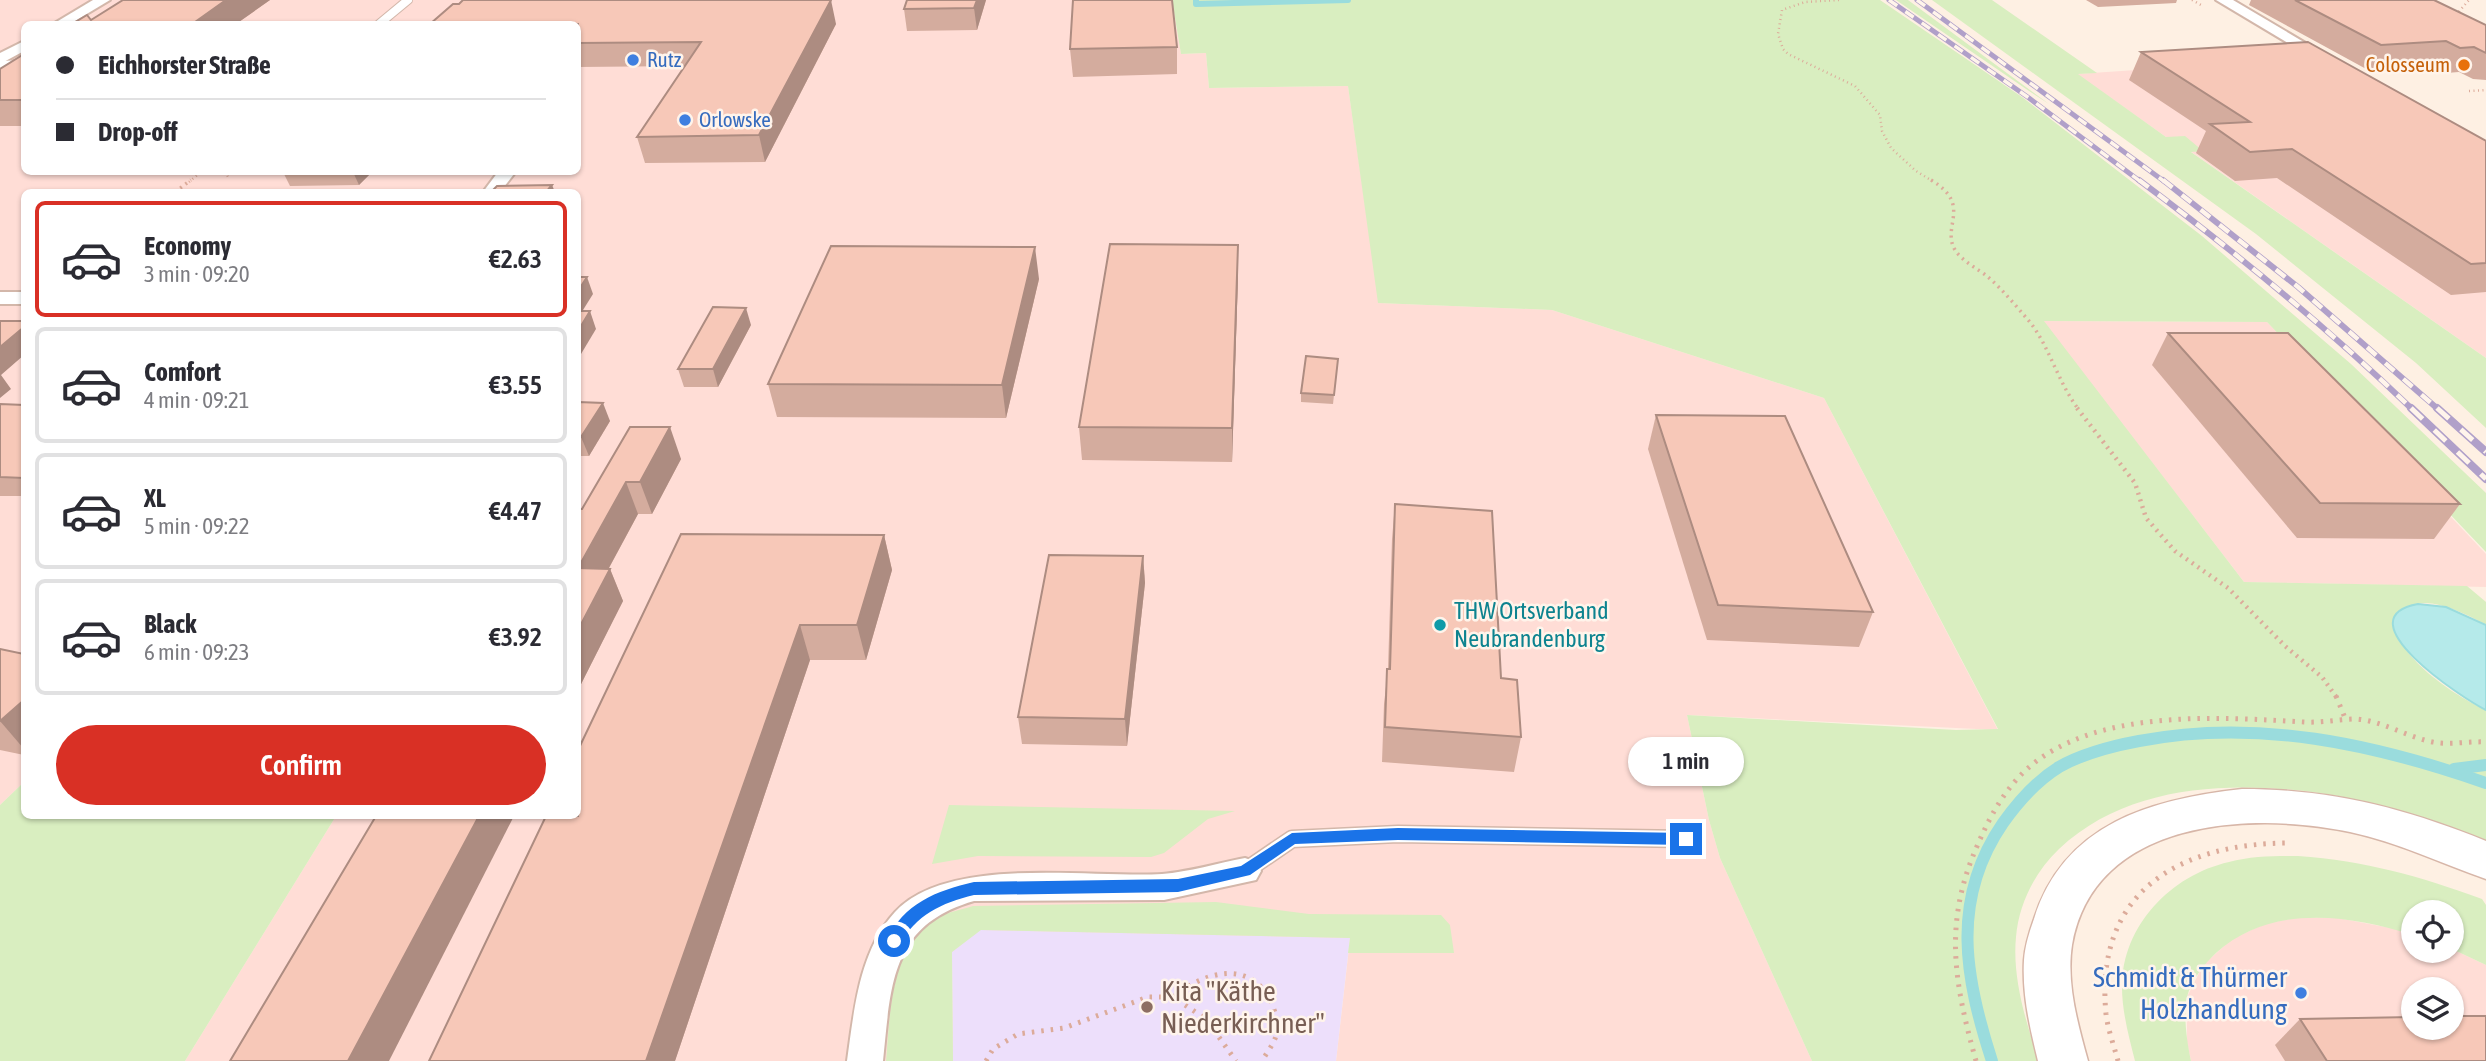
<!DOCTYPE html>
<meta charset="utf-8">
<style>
:root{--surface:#fff;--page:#f2f2f3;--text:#2b2b33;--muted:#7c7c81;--line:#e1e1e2;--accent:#d93025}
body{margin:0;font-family:"Asap Condensed",sans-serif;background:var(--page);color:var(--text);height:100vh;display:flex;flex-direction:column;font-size:26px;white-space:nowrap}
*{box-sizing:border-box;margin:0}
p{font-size:23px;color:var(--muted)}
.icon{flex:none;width:38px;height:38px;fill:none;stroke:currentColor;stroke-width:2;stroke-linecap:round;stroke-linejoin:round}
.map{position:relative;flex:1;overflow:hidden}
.details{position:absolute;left:21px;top:189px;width:560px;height:630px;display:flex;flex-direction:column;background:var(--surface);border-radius:10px;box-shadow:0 2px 5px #0004}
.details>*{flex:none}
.hud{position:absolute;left:21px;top:21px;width:560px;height:154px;border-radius:10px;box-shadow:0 2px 5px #0004;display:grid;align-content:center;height:154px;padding:0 35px;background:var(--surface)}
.controls{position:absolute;left:2401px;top:900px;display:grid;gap:14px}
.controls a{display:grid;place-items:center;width:63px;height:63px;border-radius:50%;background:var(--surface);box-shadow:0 2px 5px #0004;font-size:35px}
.end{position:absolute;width:32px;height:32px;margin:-16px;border:9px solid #1a73e8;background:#fff;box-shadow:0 0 0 4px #fff}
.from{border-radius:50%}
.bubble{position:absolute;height:49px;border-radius:24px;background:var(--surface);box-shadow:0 2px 5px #0004;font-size:23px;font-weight:600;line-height:49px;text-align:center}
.hud b{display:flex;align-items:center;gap:24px;height:66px;font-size:26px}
.hud b+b{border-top:2px solid var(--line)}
.hud i{width:18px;height:18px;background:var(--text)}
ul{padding:12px 0 0;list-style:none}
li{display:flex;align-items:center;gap:21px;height:116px;margin:0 14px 10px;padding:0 21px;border:4px solid var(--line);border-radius:10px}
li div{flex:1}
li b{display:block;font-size:26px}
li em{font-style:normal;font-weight:600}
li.current{border-color:var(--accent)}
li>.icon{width:63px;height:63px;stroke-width:1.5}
.cta{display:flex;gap:14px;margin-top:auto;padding:14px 35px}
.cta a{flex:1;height:80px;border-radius:42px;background:var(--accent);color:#fff;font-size:28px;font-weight:600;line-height:80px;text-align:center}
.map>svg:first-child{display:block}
.commercial{fill:#ffddd6;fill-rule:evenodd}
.education{fill:#eddffb}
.green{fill:#d9eec0}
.water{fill:#b5eaea;stroke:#9adcdd;stroke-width:2}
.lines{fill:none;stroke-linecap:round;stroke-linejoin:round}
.stream-far1{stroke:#9adcdd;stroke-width:6}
.stream{stroke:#9adcdd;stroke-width:12}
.lane-far1-casing{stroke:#d3b7aa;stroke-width:10}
.lane-casing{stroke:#d3b7aa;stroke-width:19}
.street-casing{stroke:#d3b7aa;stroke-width:4}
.secondary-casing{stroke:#d7b6a8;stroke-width:3}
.path-far3{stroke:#dcab9a;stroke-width:2.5;stroke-dasharray:1 3.5;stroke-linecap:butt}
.path-far2{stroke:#dcab9a;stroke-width:3.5;stroke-dasharray:2 4.5;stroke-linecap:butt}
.path-far1{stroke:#dcab9a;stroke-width:4.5;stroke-dasharray:2 5;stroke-linecap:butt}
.path{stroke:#dcab9a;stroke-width:5;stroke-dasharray:2.5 7;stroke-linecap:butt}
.lane-far1{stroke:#fff;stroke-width:8}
.lane{stroke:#fff;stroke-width:16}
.street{fill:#fff;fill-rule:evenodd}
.secondary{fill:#fff;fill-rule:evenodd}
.rail-far2-casing{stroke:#b0a0c9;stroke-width:5}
.rail-far1-casing{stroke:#b0a0c9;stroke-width:6}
.rail-casing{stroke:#b0a0c9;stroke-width:8}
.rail-far2{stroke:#fff4eb;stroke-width:3.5;stroke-dasharray:10;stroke-linecap:butt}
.rail-far1{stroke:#fff4eb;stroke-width:4.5;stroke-dasharray:12;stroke-linecap:butt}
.rail{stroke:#fff4eb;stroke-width:5;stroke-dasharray:16;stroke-linecap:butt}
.wall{fill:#d4ac9e}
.shaded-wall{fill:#ad8c81}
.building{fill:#f7c8b8;stroke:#ad8c81;stroke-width:2}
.route{fill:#1a73e8}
.shop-dot{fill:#3f7fe0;stroke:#fff4eb;stroke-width:2.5}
.food-dot{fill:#e8710a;stroke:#fff4eb;stroke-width:2.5}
.culture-dot{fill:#0f9aa8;stroke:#fff4eb;stroke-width:2.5}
.education-dot{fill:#8d6e63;stroke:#fff4eb;stroke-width:2.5}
.labels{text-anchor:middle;stroke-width:5;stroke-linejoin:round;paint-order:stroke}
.far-shop-label{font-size:21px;fill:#366cbe;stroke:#fff4eb;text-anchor:start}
.far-food-label{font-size:21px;fill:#c56008;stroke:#fff4eb;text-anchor:end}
.culture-label{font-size:24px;fill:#0d838f;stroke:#fff4eb;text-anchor:start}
.near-shop-label{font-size:28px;fill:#366cbe;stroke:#fff4eb;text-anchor:end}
.near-education-label{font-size:28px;fill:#785e54;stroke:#fff4eb;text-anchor:start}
</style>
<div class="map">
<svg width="2486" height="1061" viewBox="0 0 2486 1061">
<rect width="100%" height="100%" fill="#fef0e3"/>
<g class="commercial">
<path d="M0 0H1172L1181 54 1206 53 1209 88 1348 86 1379 303 1552 310 1824 398 1998 730 1687 715 1709 820 1720 858 1812 1061H1336L1350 939 952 952 953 1061H185L336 816H578V192H24V782L0 805ZM24 24H578V172H24Z"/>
<path d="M2298 59 2486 167V358L2190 151H2202L2166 137 2077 74Z"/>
<path d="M2043 321 2267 322 2486 554V587L2244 582Z"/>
<path d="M2300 917 2338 918 2396 929 2413 935V950L2452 949 2486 965V1061H2191L2187 1042V997L2203 965 2232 939 2264 924ZM2413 989H2452V1027H2413Z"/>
</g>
<path class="education" d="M980 930 1350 938 1336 1061H953L952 952Z"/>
<g class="green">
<path d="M1172 0H1880L2022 97 2202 236 2351 364 2486 493V552L2267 322 2044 321 2244 582 2467 586 2486 602V625C2471 616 2435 599 2417 604 2410 607 2401 615 2394 619 2394 656 2455 696 2486 710V842C2431 822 2377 801 2319 793 2230 781 2128 784 2059 849 2035 872 2019 903 2016 937 2012 977 2026 1023 2039 1061H1812L1720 858 1709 820 1687 715 1956 730 1998 729 1824 398 1552 310 1378 303 1348 86 1209 88 1206 53 1181 54Z"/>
<path d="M1896 0H1908L2049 104 2029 91Z"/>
<path d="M1932 0H1992L2097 73 2078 74 2166 137 2185 136 2203 151 2191 152 2486 358V428L2416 363 2256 234Z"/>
<path d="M24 782V816H336L185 1061H0V805Z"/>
<path d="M949 805 1235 811 1208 819 1164 853 1151 857 978 856 932 864Z"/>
<path d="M2298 856C2366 861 2419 876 2482 899L2486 905V965L2452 949V912H2413V935C2348 914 2270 904 2216 953 2204 964 2191 981 2187 997 2183 1016 2187 1042 2191 1061H2135C2129 1037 2122 1012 2122 987 2122 926 2171 875 2229 862 2251 856 2275 856 2298 856Z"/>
<path d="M1216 902 1309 914 1441 915 1450 925 1454 953H1348L1350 938 981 930 952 952 953 1061H886C890 1015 890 944 937 918 948 912 960 910 973 906Z"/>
</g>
<path class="water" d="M2418 604 2446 607 2486 625V710C2463 699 2341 618 2418 604Z"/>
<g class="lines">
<path class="stream-far1" d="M1196 0V4L1348 0"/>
<g class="stream">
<path d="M2454 769 2486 765"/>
<path d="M1992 1061C1965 978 1950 900 2003 823 2018 802 2036 781 2059 767 2082 754 2112 746 2139 741 2257 718 2374 744 2486 783"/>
</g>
<defs>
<g id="lane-far1">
<path d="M379 24 408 0"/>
<path d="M0 65 24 64"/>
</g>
<path id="lane" d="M1245 871 1292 839 1398 834 1686 839"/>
<g id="street">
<path d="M93 0H110L70 24H53Z"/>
<path d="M2216 0H2233L2336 61 2328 66 2323 64Z"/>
<path d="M24 41V51L0 64V53Z"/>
<path d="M498 172H512L514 174 500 192H483Z"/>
<rect x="0" y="292" width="24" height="12"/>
<path d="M1245 858 1256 862 1261 871 1256 880 1164 900 974 901C890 925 891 986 883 1061H847C854 1011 859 951 895 912 947 855 1088 878 1162 874 1189 872 1218 863 1245 858Z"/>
</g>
<path id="secondary" d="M2242 789C2331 789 2404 808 2486 841V879C2440 863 2397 842 2350 832 2250 811 2094 819 2072 945 2066 983 2078 1025 2088 1061H2038C2030 1028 2022 995 2024 960 2025 946 2029 933 2034 919 2064 823 2152 799 2242 789Z"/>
</defs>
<use href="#lane-far1" class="lane-far1-casing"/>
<use href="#lane" class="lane-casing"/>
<use href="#street" class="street-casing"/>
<use href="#secondary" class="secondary-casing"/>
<g class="path-far3">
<path d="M1839 0 1805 2 1782 10 1778 34 1783 49 1788 54 1855 86 1880 115 1882 131 1891 148 1916 171 1934 182"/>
<path d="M2192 0 2201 5"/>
<path d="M2456 15 2469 0"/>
<path d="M2469 91 2486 90"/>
<path d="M225 172 228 177"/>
<path d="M189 182 201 172"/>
</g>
<g class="path-far2">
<path d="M1931 180C1973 205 1941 226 1955 250 1962 261 1978 269 1988 277 2003 290 2016 306 2029 321 2049 345 2058 383 2079 410"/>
<path d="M175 192 191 180"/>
</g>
<path class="path-far1" d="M2077 408 2135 483 2146 518 2175 551 2228 588 2285 646 2322 677 2337 698"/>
<g class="path">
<path d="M2336 696 2345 718"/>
<path d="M1173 997C1202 973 1249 958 1270 1000 1275 1010 1278 1021 1277 1032 1275 1043 1267 1052 1262 1061"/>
<path d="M986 1061 993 1049 1018 1034 1064 1028 1148 997H1173L1206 1019 1236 1061"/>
<path d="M1976 1061C1954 982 1943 922 1978 844 1990 816 2005 789 2027 769 2095 708 2219 717 2304 722 2322 723 2339 719 2357 719 2381 721 2404 735 2428 741 2448 746 2466 741 2486 742"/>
<path d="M2118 1061C2114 1046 2108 1030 2106 1014 2094 891 2180 843 2290 843"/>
</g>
<use href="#lane-far1" class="lane-far1"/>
<use href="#lane" class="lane"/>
<use href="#street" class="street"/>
<use href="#secondary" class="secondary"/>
<defs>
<g id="rail-far2">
<path d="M1889 0 2029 98 2141 182"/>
<path d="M1917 0 2165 182"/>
</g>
<g id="rail-far1">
<path d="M2139 180C2234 251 2327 327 2413 410"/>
<path d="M2163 180 2298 287 2439 410"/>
</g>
<g id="rail">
<path d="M2411 408 2486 479"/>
<path d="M2437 408 2486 452"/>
</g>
</defs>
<use href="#rail-far2" class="rail-far2-casing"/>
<use href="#rail-far1" class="rail-far1-casing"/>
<use href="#rail" class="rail-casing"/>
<use href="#rail-far2" class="rail-far2"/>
<use href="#rail-far1" class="rail-far1"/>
<use href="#rail" class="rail"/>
</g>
<g class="wall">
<path d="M123 0H270L236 24H72L91 20Z"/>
<path d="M907 0H986L977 30 907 31 904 9Z"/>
<path d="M2086 0H2177L2176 3 2098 7Z"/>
<path d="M2251 0H2434L2486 25V80L2473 79 2459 72 2446 73 2432 66 2368 70 2249 5Z"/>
<path d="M578 24H836L765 162 645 163 637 137 685 66 578 67Z"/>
<path d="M1177 47V74L1073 77 1070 49Z"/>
<path d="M2141 52 2486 141V292L2451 295 2277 178 2235 181 2196 153 2206 131 2129 80Z"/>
<path d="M24 54V126H0V69Z"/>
<path d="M283 172H372L359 185 290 186Z"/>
<path d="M1238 245V276L1232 462 1082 460 1079 427Z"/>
<path d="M1039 279 1006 418 777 417 768 384Z"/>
<path d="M751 325 718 387H684L678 369Z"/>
<path d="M2168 333 2460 504 2434 539 2297 538 2152 365Z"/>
<path d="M1338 359 1333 404 1301 402V393Z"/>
<path d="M578 402 610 421 589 456H578Z"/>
<path d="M0 404 24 405V496H0Z"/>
<path d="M1656 415 1873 612 1859 647 1707 640 1648 449Z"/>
<path d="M630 427 681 459 652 514H638L609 568 610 569 623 601 578 690V509H582Z"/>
<path d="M1395 504 1501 678 1521 737 1514 772 1382 762 1384 704 1388 669 1392 539Z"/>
<path d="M884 535 892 570 866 660H810L675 1061H429L546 816Z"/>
<path d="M1143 556 1145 583 1127 746 1022 744 1018 717Z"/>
<path d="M0 649 24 654V755L0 750Z"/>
<path d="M2300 1019 2486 1061H2285L2275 1045Z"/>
</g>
<g class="shaded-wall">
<path d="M226 0H270L236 24H196L195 22Z"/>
<path d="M831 0 836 24 765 162 759 135Z"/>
<path d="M977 0H986L977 30 974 8Z"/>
<path d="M353 172H372L359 185Z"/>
<path d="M552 185 555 192H546Z"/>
<path d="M1238 245V276L1232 462V428Z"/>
<path d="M1035 247 1039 279 1006 418 1002 385Z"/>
<path d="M587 277 593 294 578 318V291Z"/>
<path d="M746 308 751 325 718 387 713 369Z"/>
<path d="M590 311 596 329 578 359V331Z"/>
<path d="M24 327V355L1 375 11 389 0 398V347Z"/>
<path d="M603 403 610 421 589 456 581 437Z"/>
<path d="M670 427 681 459 652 514 640 482Z"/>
<path d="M626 482 638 514 591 601 578 568Z"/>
<path d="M884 535 892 570 866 660 857 625Z"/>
<path d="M1143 556 1145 583 1127 746 1125 719Z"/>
<path d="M610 569 623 601 578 690V630Z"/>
<path d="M800 625 810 660 675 1061H646Z"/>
<path d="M24 700V749L0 721Z"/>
<path d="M479 816H514L389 1061H348Z"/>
</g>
<g class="building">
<path d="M123 0H226L195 22H92L94 24H72L87 15 91 20Z"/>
<path d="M463 0H831L759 135 637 137 701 42 578 43V24H430L453 4H459Z"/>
<path d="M907 0H977L974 8 904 9Z"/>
<path d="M1073 0H1172L1177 47 1070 49Z"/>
<path d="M2295 0H2434L2486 25V53L2474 47 2460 48 2446 41 2381 45Z"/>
<path d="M2308 42 2486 141V263L2471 264 2292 149 2250 152 2210 124 2250 122 2141 52Z"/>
<path d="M24 54V100H0V69Z"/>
<path d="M552 185 546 192H491L497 186Z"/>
<path d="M1110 244 1238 245 1232 428 1079 427Z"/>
<path d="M831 246 1035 247 1002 385 768 384Z"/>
<path d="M578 277H587L578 291Z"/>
<path d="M713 307 746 308 713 369H678Z"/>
<path d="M578 311H590L578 331Z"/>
<path d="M0 321H24V327L0 347Z"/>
<path d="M2168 333H2288L2460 504 2320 503Z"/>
<path d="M1306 356 1338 359 1334 395 1301 393Z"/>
<path d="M578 402 603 403 581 437H578Z"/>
<path d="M0 404 24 405V478L0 477Z"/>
<path d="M1656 415 1785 416 1873 612 1718 605Z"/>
<path d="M630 427H670L640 482H626L578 568 610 569 578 630V509H582Z"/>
<path d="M1395 504 1492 511 1501 678 1517 680 1521 737 1385 727 1387 669H1390Z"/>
<path d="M681 534 884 535 857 625H800L646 1061H429L546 816H578V750Z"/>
<path d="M1049 555 1143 556 1125 719 1018 717Z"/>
<path d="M0 649 24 654V700L0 721Z"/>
<path d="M376 816H479L348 1061H230Z"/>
<path d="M2452 1016H2486V1061H2327L2300 1019 2413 1017V1027H2452Z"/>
</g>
<path class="route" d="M1398 828 1686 833 1693 839 1686 845 1398 840 1295 844 1250 875 1178 892 974 895C941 903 916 915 899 945H888L886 941C904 903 936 891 974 882L1178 879 1241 866 1292 833Z"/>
<g class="shop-dot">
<circle cx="633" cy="60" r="7"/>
<circle cx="685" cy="120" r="7"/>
<circle cx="2301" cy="993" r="7"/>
</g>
<circle class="food-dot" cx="2464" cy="65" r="7"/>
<circle class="culture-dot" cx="1440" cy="625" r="7"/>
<circle class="education-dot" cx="1147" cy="1007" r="7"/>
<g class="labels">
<g class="far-shop-label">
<text x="647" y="67">Rutz</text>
<text x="699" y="127">Orlowske</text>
</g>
<g class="far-food-label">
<text x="2450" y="72">Colosseum</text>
</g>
<g class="culture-label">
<text x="1454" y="619">THW Ortsverband<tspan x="1454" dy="28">Neubrandenburg</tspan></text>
</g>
<g class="near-shop-label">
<text x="2287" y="987">Schmidt &amp; Thürmer<tspan x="2287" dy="32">Holzhandlung</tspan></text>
</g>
<g class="near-education-label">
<text x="1161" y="1001">Kita "Käthe<tspan x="1161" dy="32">Niederkirchner"</tspan></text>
</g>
</g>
</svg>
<div class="controls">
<a><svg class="icon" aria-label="locate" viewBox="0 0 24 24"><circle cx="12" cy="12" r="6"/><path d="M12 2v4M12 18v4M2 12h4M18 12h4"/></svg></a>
<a><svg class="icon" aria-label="layers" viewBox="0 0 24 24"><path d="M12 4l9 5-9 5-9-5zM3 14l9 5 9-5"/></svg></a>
</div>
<i class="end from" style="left:894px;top:941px"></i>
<i class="end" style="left:1686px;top:839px"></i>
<div class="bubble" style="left:1628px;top:737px;width:116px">1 min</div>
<div class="hud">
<b><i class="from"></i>Eichhorster Straße</b>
<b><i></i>Drop-off</b>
</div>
<section class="details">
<ul>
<li class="current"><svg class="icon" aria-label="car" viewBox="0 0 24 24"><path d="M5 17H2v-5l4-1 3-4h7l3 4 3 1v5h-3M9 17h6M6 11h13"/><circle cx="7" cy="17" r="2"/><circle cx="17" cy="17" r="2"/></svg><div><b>Economy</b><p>3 min · 09:20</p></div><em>€2.63</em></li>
<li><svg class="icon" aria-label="car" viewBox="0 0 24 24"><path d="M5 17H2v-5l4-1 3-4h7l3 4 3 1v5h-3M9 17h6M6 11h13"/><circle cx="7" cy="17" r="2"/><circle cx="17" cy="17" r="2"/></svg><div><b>Comfort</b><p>4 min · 09:21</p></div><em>€3.55</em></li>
<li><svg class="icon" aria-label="car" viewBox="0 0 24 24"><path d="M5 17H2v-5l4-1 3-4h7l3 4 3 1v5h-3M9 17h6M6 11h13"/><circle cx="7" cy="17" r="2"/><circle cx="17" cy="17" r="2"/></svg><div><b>XL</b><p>5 min · 09:22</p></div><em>€4.47</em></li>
<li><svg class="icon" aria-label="car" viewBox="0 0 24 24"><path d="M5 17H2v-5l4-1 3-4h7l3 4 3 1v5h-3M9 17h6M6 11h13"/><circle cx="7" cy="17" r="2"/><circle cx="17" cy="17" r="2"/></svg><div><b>Black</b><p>6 min · 09:23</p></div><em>€3.92</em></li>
</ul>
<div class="cta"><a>Confirm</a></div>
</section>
</div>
